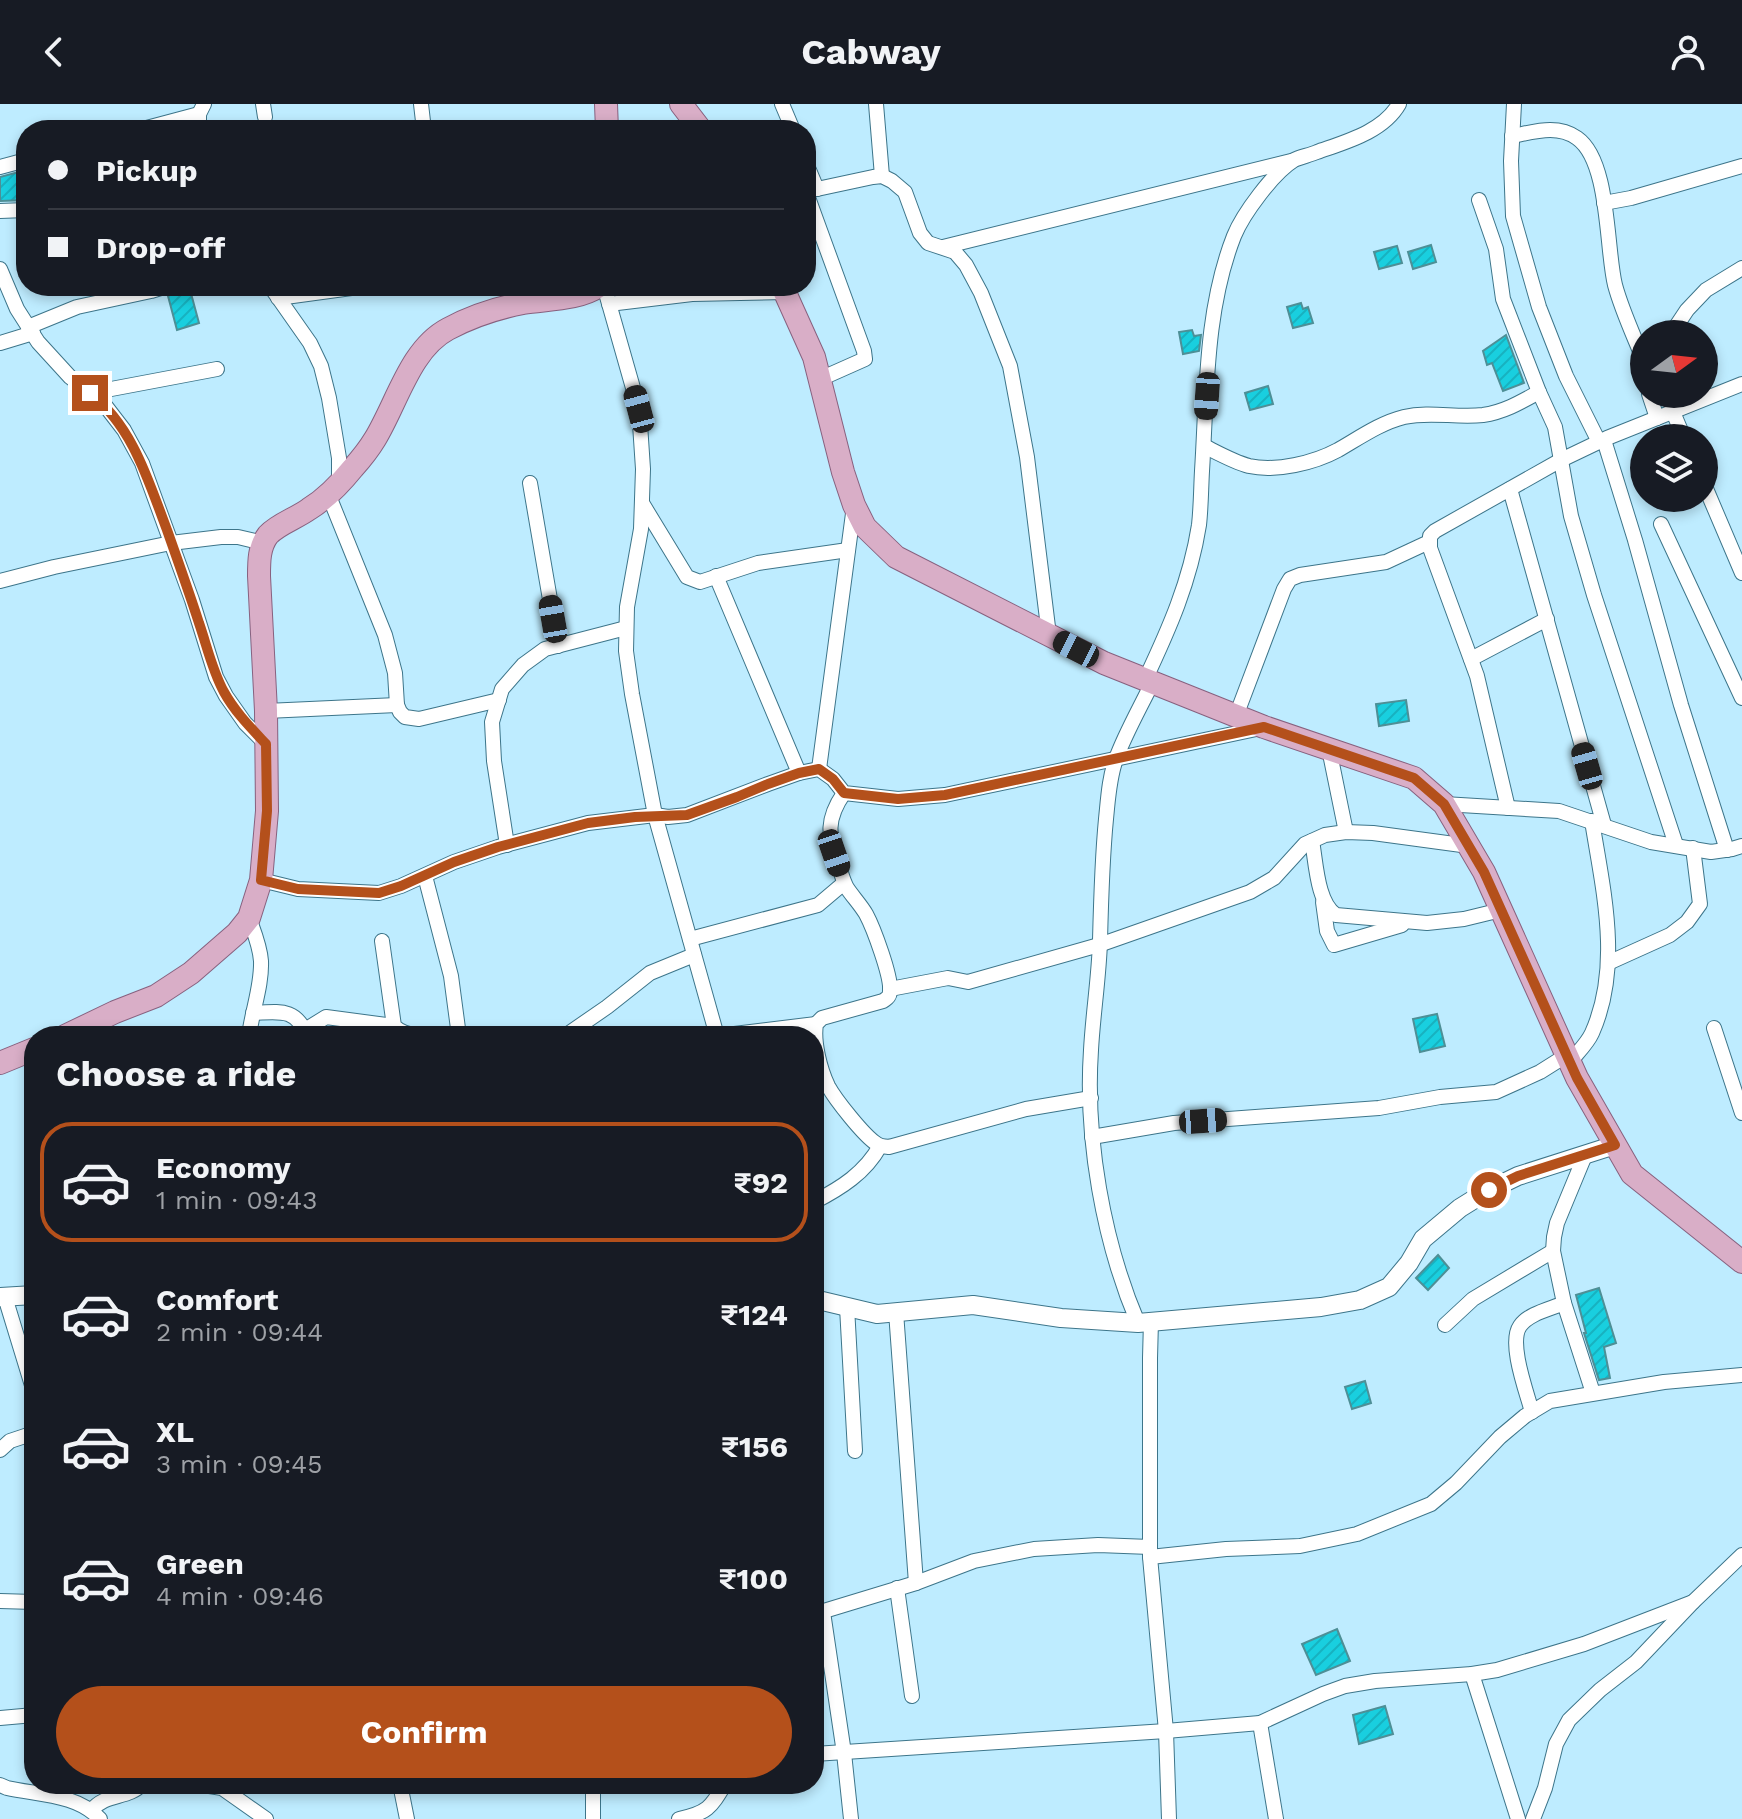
<!DOCTYPE html>
<meta charset="utf-8">
<style>
:root{--surface:#171b24;--page:#20242c;--text:#f1f3f6;--muted:#9ea1a6;--line:#363941;--accent:#b4501b}
body{margin:0;font-family:"Work Sans",sans-serif;background:var(--page);color:var(--text);height:100vh;display:flex;flex-direction:column;font-size:30px;white-space:nowrap}
*{box-sizing:border-box;margin:0}
p{font-size:26px;color:var(--muted)}
.icon{flex:none;width:44px;height:44px;fill:none;stroke:currentColor;stroke-width:2;stroke-linecap:round;stroke-linejoin:round}
.map{position:relative;flex:1;overflow:hidden}
.details{position:absolute;left:24px;top:922px;width:800px;height:768px;display:flex;flex-direction:column;background:var(--surface);border-radius:32px;box-shadow:0 4px 12px #0003}
.details>*{flex:none}
.hud{position:absolute;left:16px;top:16px;width:800px;height:176px;border-radius:32px;box-shadow:0 4px 12px #0003;display:grid;align-content:center;height:176px;padding:0 32px;background:var(--surface)}
.needle{width:52px;rotate:75deg}
.tools{position:absolute;left:1630px;top:216px;display:grid;gap:16px}
.tools a{display:grid;place-items:center;width:88px;height:88px;border-radius:50%;background:var(--surface);box-shadow:0 4px 12px #0003;font-size:40px}
.end{position:absolute;width:36px;height:36px;margin:-18px;border:10px solid #b4501b;background:#fff;box-shadow:0 0 0 4px #fff}
.from{border-radius:50%}
.car{position:absolute;width:24px;height:48px;margin:-24px -12px;border-radius:10px;box-shadow:0 0 6px 2px #0007;background:linear-gradient(#222 24%,#8ab4d8 0 40%,#222 0 76%,#8ab4d8 0 86%,#222 0)}
.hud b{display:flex;align-items:center;gap:28px;height:76px;font-size:30px}
.hud b+b{border-top:2px solid var(--line)}
.hud i{width:20px;height:20px;background:var(--text)}
ul{padding:0;list-style:none}
li{display:flex;align-items:center;gap:24px;height:120px;margin:0 16px 12px;padding:0 16px;border:4px solid transparent;border-radius:32px}
li div{flex:1}
li b{display:block;font-size:30px}
li em{font-style:normal;font-weight:700}
li.active{border-color:var(--accent)}
li>.icon{width:72px;height:72px;stroke-width:1.5}
h2{padding:0 32px;font-size:36px;line-height:96px}
.cta{display:flex;gap:16px;margin-top:auto;padding:16px 32px}
.cta a{flex:1;height:92px;border-radius:48px;background:var(--accent);color:#fff;font-size:32px;font-weight:700;line-height:92px;text-align:center}
header{display:flex;justify-content:space-between;align-items:center;height:104px;padding:0 32px;background:var(--surface);font-size:36px;font-weight:700}
.map>svg:first-child{display:block}
.building{fill:url(#building-hatch);stroke:#4e8f96;stroke-width:2}
.lines{fill:none;stroke-linecap:round;stroke-linejoin:round}
.minor-casing{stroke:#3d758a;stroke-width:16}
.tertiary-casing{stroke:#3d758a;stroke-width:20}
.primary-casing{stroke:#87617f;stroke-width:24}
.minor{stroke:#fff;stroke-width:14}
.tertiary{stroke:#fff;stroke-width:18}
.primary{stroke:#d9aec7;stroke-width:22}
.route{stroke:#b4501b;stroke-width:10}
</style>
<header><svg class="icon" aria-label="back" viewBox="0 0 24 24"><path d="M15 5l-7 7 7 7"/></svg>Cabway<svg class="icon" aria-label="person" viewBox="0 0 24 24"><circle cx="12" cy="8" r="4"/><path d="M4 21q1-7 8-7t8 7"/></svg></header>
<div class="map">
<svg width="1742" height="1715" viewBox="0 0 1742 1715">
<defs>
<pattern id="building-hatch" width="6" height="6" patternUnits="userSpaceOnUse" patternTransform="scale(2)"><rect width="6" height="6" fill="#19cfdf"/><path d="M-1 1l2-2M0 6l6-6M5 7l2-2" fill="none" stroke="#17b2c0"/></pattern>
</defs>
<rect width="100%" height="100%" fill="#beecff"/>
<g class="building">
<path d="M26 66V96L0 97V73Z"/>
<path d="M1431 141 1436 158 1413 165 1408 148Z"/>
<path d="M1397 142 1402 159 1379 165 1374 148Z"/>
<path d="M181 182H189L199 219 177 226 168 192 174 189 177 183Z"/>
<path d="M1301 199 1303 205 1308 203 1313 219 1293 224 1287 203Z"/>
<path d="M1192 226 1194 232 1201 231 1199 247 1183 250 1179 228Z"/>
<path d="M1506 231 1524 279 1503 287 1492 259 1487 261 1483 247Z"/>
<path d="M1268 282 1273 300 1250 306 1245 289Z"/>
<path d="M1406 596 1409 617 1379 622 1376 600Z"/>
<path d="M1437 910 1445 942 1420 948 1413 915Z"/>
<path d="M1438 1151 1449 1164 1428 1186 1416 1174Z"/>
<path d="M1599 1184 1616 1239 1604 1243 1610 1274 1599 1276 1584 1229H1586L1576 1191Z"/>
<path d="M1365 1277 1371 1299 1352 1305 1345 1283Z"/>
<path d="M1337 1525 1350 1557 1316 1571 1302 1540Z"/>
<path d="M1385 1602 1393 1630 1359 1640 1353 1611Z"/>
</g>
<g class="lines">
<defs>
<g id="minor">
<path d="M263 0 265 13"/>
<path d="M421 0 424 26"/>
<path d="M782 0 793 26"/>
<path d="M876 0 882 72"/>
<path d="M1514 0 1511 57 1513 112 1539 203 1566 272 1599 338"/>
<path d="M139 26 199 10"/>
<path d="M199 26V10L204 0"/>
<path d="M1512 32C1534 28 1557 20 1577 34 1610 57 1606 145 1615 181 1622 207 1634 232 1644 257"/>
<path d="M806 59 817 85"/>
<path d="M0 63 26 56"/>
<path d="M806 85H817L873 73 882 72 892 77 905 88 920 129 928 139 955 148 966 161 981 189 1010 262 1027 353 1049 531"/>
<path d="M806 88 864 247 865 255 820 275"/>
<path d="M1479 96 1496 145 1503 195 1539 288 1555 323 1571 412 1594 491 1676 741"/>
<path d="M1604 99 1631 94 1742 62"/>
<path d="M0 107 26 106"/>
<path d="M943 143 1291 57"/>
<path d="M0 165 17 205 38 238 70 273 104 300 124 326 142 359 192 496 216 573 226 592 245 619 266 640"/>
<path d="M270 182 310 239 321 262 329 294 339 354V380"/>
<path d="M604 182 639 305 643 365 641 425 627 503 626 547 632 590 655 711 717 932"/>
<path d="M278 194 366 182"/>
<path d="M609 200 692 190 785 188"/>
<path d="M28 223 77 203 151 187 167 182"/>
<path d="M1671 230 1687 206 1706 186 1742 164"/>
<path d="M0 239 33 229"/>
<path d="M90 289 217 265"/>
<path d="M1649 290 1657 314"/>
<path d="M1673 308 1684 334"/>
<path d="M1604 336 1635 436 1681 601 1727 746"/>
<path d="M1204 342C1218 349 1234 358 1249 362 1276 368 1314 359 1338 346 1359 334 1380 319 1404 313 1430 307 1456 314 1483 311 1504 308 1521 298 1539 288"/>
<path d="M530 379 558 542"/>
<path d="M1704 380 1742 469"/>
<path d="M1510 385 1604 721"/>
<path d="M329 392 385 531 395 569 397 601 400 608 405 613 419 615 499 596"/>
<path d="M642 399 687 473 700 478 758 459 848 446"/>
<path d="M1661 420 1742 594"/>
<path d="M716 472 799 669"/>
<path d="M0 477 54 463 171 439 221 433H238L263 439"/>
<path d="M1471 555 1547 515"/>
<path d="M1145 576C1169 525 1190 478 1199 421 1201 403 1201 385 1202 367 1207 288 1205 206 1234 132 1243 110 1273 69 1294 56 1300 53 1310 51 1317 48 1345 38 1383 28 1399 0"/>
<path d="M266 607 397 601"/>
<path d="M1236 612 1284 485 1290 475 1300 471 1386 458 1429 438"/>
<path d="M1329 645 1346 728"/>
<path d="M819 665 854 402"/>
<path d="M844 689C826 715 828 731 838 760 841 768 843 777 847 784 853 793 860 800 866 810 873 823 892 873 890 888 889 894 887 894 883 897L822 914 816 920C813 938 820 965 828 982 835 995 864 1032 877 1040 882 1043 883 1042 889 1043L1026 1005 1091 994"/>
<path d="M1444 700 1559 707 1651 738 1711 748 1732 745 1742 742"/>
<path d="M1508 704 1477 572 1430 444V432L1435 427 1561 356 1607 334 1742 280"/>
<path d="M1312 737C1316 758 1317 799 1336 811L1427 819 1464 815 1501 806"/>
<path d="M507 741 494 657 492 618 502 585 523 561 545 545 626 524"/>
<path d="M425 772 451 872 459 932"/>
<path d="M261 776 298 785 379 789 401 782 454 758 498 743 588 719 655 711 668 713 687 711 768 680 799 669 819 665 833 675 844 689 898 695 945 691 1261 624"/>
<path d="M1323 798 1327 827 1334 841 1402 821"/>
<path d="M690 835 818 801 844 779"/>
<path d="M382 837 394 922C409 937 439 931 459 931"/>
<path d="M1608 859 1670 831 1687 818 1700 800 1693 744"/>
<path d="M890 885 948 874 968 878 1099 841 1250 788 1274 774 1305 740 1325 731 1346 728 1373 729 1469 742"/>
<path d="M253 909C279 908 296 903 307 932"/>
<path d="M1714 924 1742 1009"/>
<path d="M305 926 326 913 394 922"/>
<path d="M249 932C252 907 262 882 261 857 260 842 254 828 249 814"/>
<path d="M565 932 607 903 650 869 694 851"/>
<path d="M718 932 816 920"/>
<path d="M1570 958C1577 949 1587 940 1592 929 1622 862 1603 786 1592 717"/>
<path d="M1092 1033 1174 1019 1379 1004 1440 993 1496 988 1540 968 1567 951"/>
<path d="M1586 1049 1557 1119 1554 1133 1553 1147 1564 1199 1593 1289"/>
<path d="M814 1098C841 1084 865 1069 880 1042"/>
<path d="M5 1193 34 1288"/>
<path d="M847 1203 855 1347"/>
<path d="M896 1208 916 1479"/>
<path d="M1151 1217 1150 1254V1453L1166 1627 1169 1715"/>
<path d="M1138 1219C1103 1137 1085 1034 1091 946 1093 909 1099 873 1100 837 1101 796 1102 756 1106 715 1108 696 1109 674 1116 655 1124 632 1141 602 1152 579"/>
<path d="M1445 1221 1473 1195 1553 1147"/>
<path d="M1532 1308C1527 1289 1508 1239 1520 1222 1529 1209 1551 1205 1564 1199"/>
<path d="M0 1346 10 1337 34 1329"/>
<path d="M1150 1453 1226 1445 1300 1442 1357 1430 1431 1400 1456 1379 1500 1333 1525 1312 1550 1297 1664 1278 1742 1271"/>
<path d="M897 1484 912 1592"/>
<path d="M0 1497 34 1498"/>
<path d="M823 1508 844 1649 851 1715"/>
<path d="M814 1510 916 1479 974 1457 1034 1445 1098 1441 1150 1443"/>
<path d="M1472 1570 1518 1715"/>
<path d="M0 1614 34 1611"/>
<path d="M1260 1619 1276 1715"/>
<path d="M814 1650 1166 1627 1260 1619 1323 1590 1345 1582 1375 1577 1472 1570 1497 1566 1584 1540 1693 1498"/>
<path d="M197 1680 222 1684 266 1715"/>
<path d="M400 1680 407 1715"/>
<path d="M0 1681 7 1684C39 1691 77 1690 100 1715"/>
<path d="M92 1706C105 1689 129 1695 142 1680"/>
<path d="M593 1715V1680"/>
<path d="M679 1715C708 1709 711 1703 725 1680"/>
<path d="M1533 1715 1545 1684 1556 1640 1569 1616 1600 1586 1636 1558 1693 1498 1742 1451"/>
</g>
<g id="tertiary">
<path d="M0 1193 34 1191"/>
<path d="M814 1195 877 1210 973 1201 1061 1214 1138 1219 1321 1203 1360 1196 1389 1183 1409 1159 1423 1135 1460 1104 1489 1086 1518 1072 1615 1041"/>
</g>
<g id="primary">
<path d="M606 0 607 26"/>
<path d="M681 0 701 26"/>
<path d="M782 182 814 253 843 368 854 401 865 423 896 453 1104 559 1264 623 1414 674 1444 700 1484 768 1577 974 1632 1070 1742 1158"/>
<path d="M65 932 115 908 156 892 191 869 237 829 249 814 261 776 267 707 266 607 259 472C259 457 259 443 268 431 278 420 297 414 309 405 327 394 340 380 353 364 361 355 369 345 375 335 397 299 410 245 448 225 472 212 497 204 523 199 547 195 579 196 599 182"/>
<path d="M0 959 34 945"/>
</g>
</defs>
<use href="#minor" class="minor-casing"/>
<use href="#tertiary" class="tertiary-casing"/>
<use href="#primary" class="primary-casing"/>
<use href="#minor" class="minor"/>
<use href="#tertiary" class="tertiary"/>
<use href="#primary" class="primary"/>
</g>
<g class="lines">
<path class="route" d="M90 289C133 323 148 376 167 426 178 457 189 488 199 519 207 542 212 566 224 588 235 608 251 624 266 640L267 707 261 776 298 785 379 789 401 782 454 758 498 743 588 719 635 713 687 711 737 693 768 680 799 669 819 665 833 675 844 689 898 695 945 691 1264 623 1414 674 1444 700 1484 768 1577 974 1615 1041 1518 1072 1489 1086"/>
</g>
</svg>
<div class="tools">
<a><svg class="needle" viewBox="-14 -14 28 28"><path d="M0-13l5 13h-10z" fill="#e53935"/><path d="M0 13l5-13h-10z" fill="#9ea1a6"/></svg></a>
<a><svg class="icon" aria-label="layers" viewBox="0 0 24 24"><path d="M12 4l9 5-9 5-9-5zM3 14l9 5 9-5"/></svg></a>
</div>
<i class="end from" style="left:1489px;top:1086px"></i>
<i class="end" style="left:90px;top:289px"></i>
<i class="car" style="left:1207px;top:292px;rotate:184deg"></i>
<i class="car" style="left:639px;top:305px;rotate:345deg"></i>
<i class="car" style="left:553px;top:515px;rotate:350deg"></i>
<i class="car" style="left:1076px;top:545px;rotate:297deg"></i>
<i class="car" style="left:1587px;top:662px;rotate:344deg"></i>
<i class="car" style="left:834px;top:749px;rotate:161deg"></i>
<i class="car" style="left:1203px;top:1017px;rotate:86deg"></i>
<div class="hud">
<b><i class="from"></i>Pickup</b>
<b><i></i>Drop-off</b>
</div>
<section class="details">
<h2>Choose a ride</h2>
<ul>
<li class="active"><svg class="icon" aria-label="car" viewBox="0 0 24 24"><path d="M5 17H2v-5l4-1 3-4h7l3 4 3 1v5h-3M9 17h6M6 11h13"/><circle cx="7" cy="17" r="2"/><circle cx="17" cy="17" r="2"/></svg><div><b>Economy</b><p>1 min · 09:43</p></div><em>₹92</em></li>
<li><svg class="icon" aria-label="car" viewBox="0 0 24 24"><path d="M5 17H2v-5l4-1 3-4h7l3 4 3 1v5h-3M9 17h6M6 11h13"/><circle cx="7" cy="17" r="2"/><circle cx="17" cy="17" r="2"/></svg><div><b>Comfort</b><p>2 min · 09:44</p></div><em>₹124</em></li>
<li><svg class="icon" aria-label="car" viewBox="0 0 24 24"><path d="M5 17H2v-5l4-1 3-4h7l3 4 3 1v5h-3M9 17h6M6 11h13"/><circle cx="7" cy="17" r="2"/><circle cx="17" cy="17" r="2"/></svg><div><b>XL</b><p>3 min · 09:45</p></div><em>₹156</em></li>
<li><svg class="icon" aria-label="car" viewBox="0 0 24 24"><path d="M5 17H2v-5l4-1 3-4h7l3 4 3 1v5h-3M9 17h6M6 11h13"/><circle cx="7" cy="17" r="2"/><circle cx="17" cy="17" r="2"/></svg><div><b>Green</b><p>4 min · 09:46</p></div><em>₹100</em></li>
</ul>
<div class="cta"><a>Confirm</a></div>
</section>
</div>
